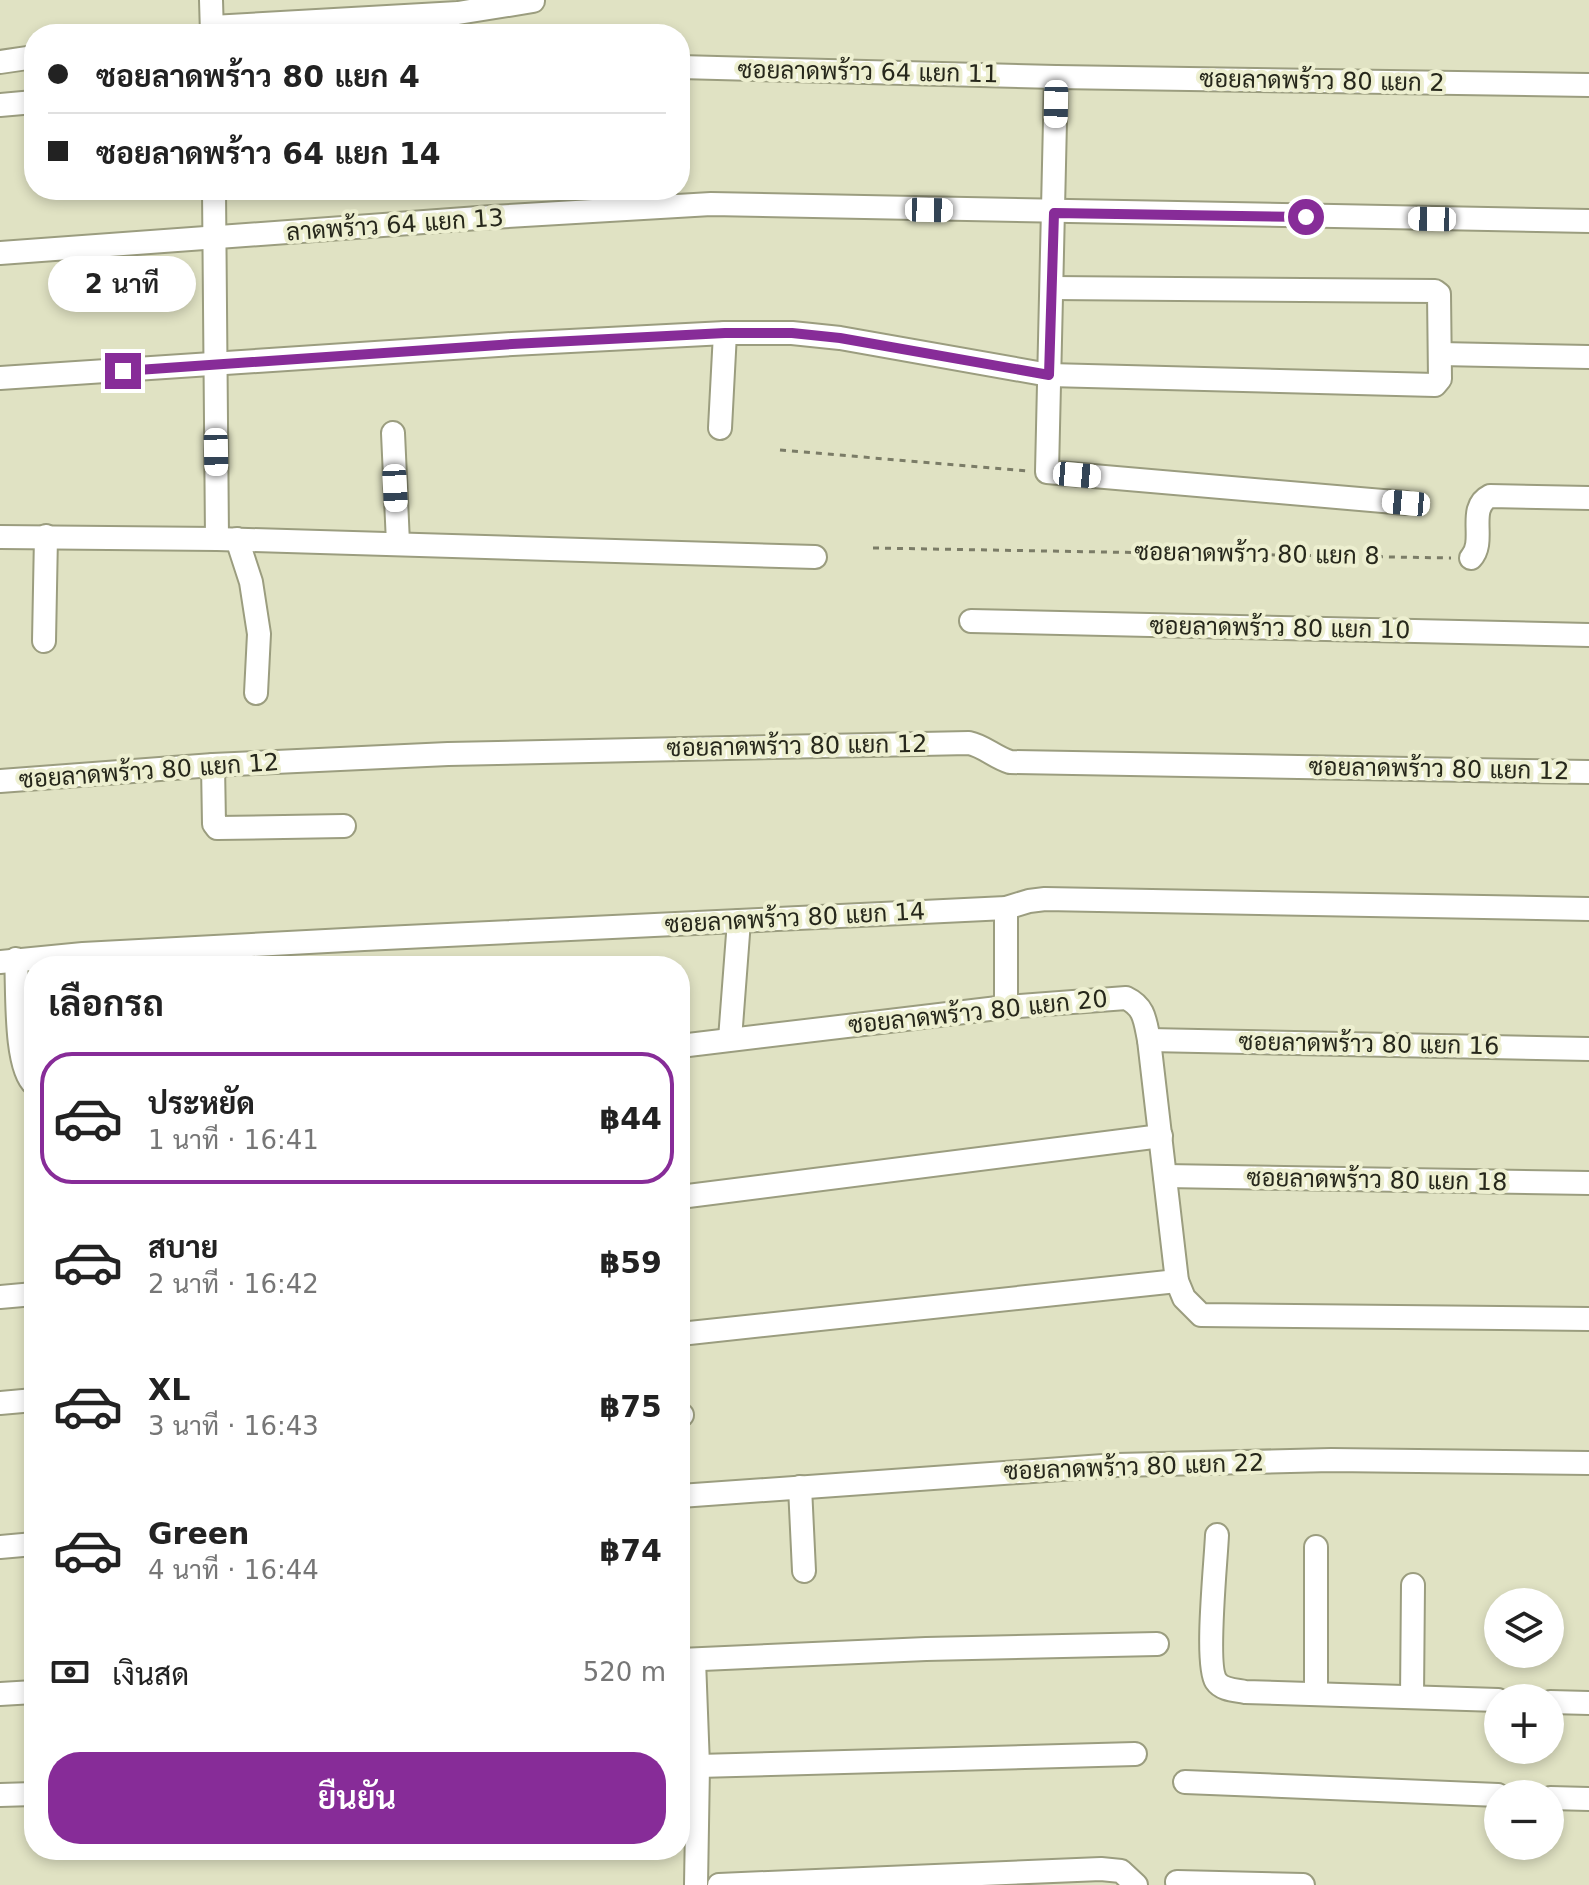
<!DOCTYPE html>
<html lang="th">
<meta charset="utf-8">
<style>
:root{--surface:#fff;--page:#f2f2f2;--text:#222;--muted:#767676;--line:#e0e0e0;--accent:#872c98}
body{margin:0;font-family:"DejaVu Sans",Sarabun,sans-serif;background:var(--page);color:var(--text);height:100vh;display:flex;flex-direction:column;font-size:30px;white-space:nowrap}
*{box-sizing:border-box;margin:0}
p{font-size:26px;color:var(--muted)}
.icon{flex:none;width:44px;height:44px;fill:none;stroke:currentColor;stroke-width:2;stroke-linecap:round;stroke-linejoin:round}
.map{position:relative;flex:1;overflow:hidden}
.panel{position:absolute;left:24px;top:956px;width:666px;height:904px;display:flex;flex-direction:column;background:var(--surface);border-radius:32px;box-shadow:0 4px 12px #0003}
.panel>*{flex:none}
.banner{position:absolute;left:24px;top:24px;width:666px;height:176px;border-radius:32px;box-shadow:0 4px 12px #0003;display:grid;align-content:center;height:176px;padding:0 24px;background:var(--surface)}
.fabs{position:absolute;left:1484px;top:1588px;display:grid;gap:16px}
.fabs a{display:grid;place-items:center;width:80px;height:80px;border-radius:50%;background:var(--surface);box-shadow:0 4px 12px #0003;font-size:40px}
.end{position:absolute;width:36px;height:36px;margin:-18px;border:10px solid #872c98;background:#fff;box-shadow:0 0 0 4px #fff}
.from{border-radius:50%}
.bubble{position:absolute;height:56px;border-radius:28px;background:var(--surface);box-shadow:0 4px 12px #0003;font-size:26px;font-weight:600;line-height:56px;text-align:center}
.car{position:absolute;width:24px;height:48px;margin:-24px -12px;border-radius:10px;box-shadow:0 0 6px 2px #0007;background:linear-gradient(#fff 24%,#345 0 40%,#fff 0 76%,#345 0 86%,#fff 0)}
.banner b{display:flex;align-items:center;gap:28px;height:76px;font-size:30px}
.banner b+b{border-top:2px solid var(--line)}
.banner i{width:20px;height:20px;background:var(--text)}
ul{padding:0;list-style:none}
li{display:flex;align-items:center;gap:24px;height:132px;margin:0 16px 12px;padding:0 8px;border:4px solid transparent;border-radius:32px}
li div{flex:1}
li b{display:block;font-size:30px}
li em{font-style:normal;font-weight:600}
li.active{border-color:var(--accent)}
li>.icon{width:72px;height:72px;stroke-width:1.5}
h2{padding:0 24px;font-size:36px;line-height:96px}
.pay{display:flex;align-items:center;gap:20px;height:88px;padding:0 24px;font-size:30px}
.pay p{margin-inline-start:auto}
.primary-button{display:flex;gap:16px;margin-top:auto;padding:16px 24px}
.primary-button a{flex:1;height:92px;border-radius:32px;background:var(--accent);color:#fff;font-size:32px;font-weight:600;line-height:92px;text-align:center}
.map>svg:first-child{display:block}
.lines{fill:none;stroke-linecap:round;stroke-linejoin:round}
.minor-casing{stroke:#9b9d7f;stroke-width:26}
.path{stroke:#7b7c67;stroke-width:3;stroke-dasharray:6 6;stroke-linecap:butt}
.minor{stroke:#fff;stroke-width:22}
.route{stroke:#872c98;stroke-width:10}
.labels{text-anchor:middle;stroke-width:8;stroke-linejoin:round;paint-order:stroke}
.street-label{font-size:24px;fill:#26271b;stroke:#edefd0}
</style>
<div class="map">
<svg width="1589" height="1885" viewBox="0 0 1589 1885">
<rect width="100%" height="100%" fill="#e0e2c3"/>
<g class="lines">
<defs>
<g id="minor">
<path d="M211 0 212 34"/>
<path d="M212 27 458 13 533 1"/>
<path d="M0 62 34 57"/>
<path d="M680 67 1056 77 1589 85"/>
<path d="M1056 77 1047 472 1406 503"/>
<path d="M0 105 34 102"/>
<path d="M214 190 217 539"/>
<path d="M0 253 492 217 711 204 1589 221"/>
<path d="M1440 354 1589 357"/>
<path d="M0 378 512 344 725 333H792L840 338 1049 375 1435 385 1440 379 1439 294 1435 291 1052 288"/>
<path d="M720 428 725 333"/>
<path d="M393 433 398 543"/>
<path d="M0 537 217 539 815 557"/>
<path d="M237 539 251 582 259 634 256 693"/>
<path d="M1471 558C1487 541 1466 508 1490 496L1589 498"/>
<path d="M971 621 1589 635"/>
<path d="M44 641 46 536"/>
<path d="M213 765 214 824 217 828 344 826"/>
<path d="M0 781 213 765 448 754 969 743C984 746 994 757 1010 762L1589 772"/>
<path d="M1006 908V1007"/>
<path d="M16 959C18 986 14 1067 34 1084"/>
<path d="M0 962 83 954 364 939 1006 908 1029 901 1045 899 1589 909"/>
<path d="M730 1039 739 921"/>
<path d="M1149 1040 1589 1049"/>
<path d="M680 1046 1006 1007 1126 998C1145 1007 1145 1021 1149 1040L1177 1281 1184 1298 1201 1315 1589 1319"/>
<path d="M1165 1176 1589 1183"/>
<path d="M680 1197 1161 1136"/>
<path d="M0 1297 34 1294"/>
<path d="M680 1334 1177 1281"/>
<path d="M0 1403 34 1400"/>
<path d="M680 1415H682"/>
<path d="M800 1487 804 1571"/>
<path d="M680 1496 1117 1465 1331 1460 1589 1463"/>
<path d="M1217 1535C1216 1561 1205 1664 1216 1681 1222 1690 1235 1690 1245 1692L1498 1700"/>
<path d="M0 1547 34 1544"/>
<path d="M1316 1547V1693"/>
<path d="M680 1660 926 1649 1157 1644"/>
<path d="M694 1660 698 1766 696 1885"/>
<path d="M0 1694 34 1692"/>
<path d="M1412 1697 1413 1585"/>
<path d="M1550 1702 1589 1703"/>
<path d="M698 1766 1135 1754"/>
<path d="M1185 1782 1498 1795"/>
<path d="M0 1795 34 1794"/>
<path d="M1550 1798 1589 1799"/>
<path d="M1177 1882 1303 1885"/>
<path d="M719 1885 1101 1869 1121 1871 1136 1885"/>
</g>
</defs>
<use href="#minor" class="minor-casing"/>
<g class="path">
<path d="M780 450 1027 471"/>
<path d="M873 548 1451 558"/>
</g>
<use href="#minor" class="minor"/>
</g>
<g class="lines">
<path class="route" d="M123 371 512 344 725 333H792L840 338 1049 375 1054 213 1306 217"/>
</g>
<g class="labels">
<g class="street-label">
<text transform="translate(868 72) rotate(1)" y="8">ซอยลาดพร้าว 64 แยก 11</text>
<text transform="translate(1322 81) rotate(1)" y="8">ซอยลาดพร้าว 80 แยก 2</text>
<text transform="translate(395 225) rotate(-4)" y="8">ลาดพร้าว 64 แยก 13</text>
<text transform="translate(1257 554) rotate(1)" y="8">ซอยลาดพร้าว 80 แยก 8</text>
<text transform="translate(1280 628) rotate(1)" y="8">ซอยลาดพร้าว 80 แยก 10</text>
<text transform="translate(797 746) rotate(-1)" y="8">ซอยลาดพร้าว 80 แยก 12</text>
<text transform="translate(1439 769) rotate(1)" y="8">ซอยลาดพร้าว 80 แยก 12</text>
<text transform="translate(149 771) rotate(-4)" y="8">ซอยลาดพร้าว 80 แยก 12</text>
<text transform="translate(795 918) rotate(-3)" y="8">ซอยลาดพร้าว 80 แยก 14</text>
<text transform="translate(978 1012) rotate(-6)" y="8">ซอยลาดพร้าว 80 แยก 20</text>
<text transform="translate(1369 1044) rotate(1)" y="8">ซอยลาดพร้าว 80 แยก 16</text>
<text transform="translate(1377 1180) rotate(1)" y="8">ซอยลาดพร้าว 80 แยก 18</text>
<text transform="translate(1134 1467) rotate(-2)" y="8">ซอยลาดพร้าว 80 แยก 22</text>
</g>
</g>
</svg>
<div class="fabs">
<a><svg class="icon" aria-label="layers" viewBox="0 0 24 24"><path d="M12 4l9 5-9 5-9-5zM3 14l9 5 9-5"/></svg></a>
<a>+</a>
<a>−</a>
</div>
<i class="end from" style="left:1306px;top:217px"></i>
<i class="end" style="left:123px;top:371px"></i>
<div class="bubble" style="left:48px;top:256px;width:148px">2 นาที</div>
<i class="car" style="left:1056px;top:104px;rotate:181deg"></i>
<i class="car" style="left:929px;top:210px;rotate:91deg"></i>
<i class="car" style="left:1432px;top:219px;rotate:271deg"></i>
<i class="car" style="left:216px;top:452px;rotate:179deg"></i>
<i class="car" style="left:1077px;top:475px;rotate:95deg"></i>
<i class="car" style="left:395px;top:488px;rotate:177deg"></i>
<i class="car" style="left:1406px;top:503px;rotate:275deg"></i>
<div class="banner">
<b><i class="from"></i>ซอยลาดพร้าว 80 แยก 4</b>
<b><i></i>ซอยลาดพร้าว 64 แยก 14</b>
</div>
<section class="panel">
<h2>เลือกรถ</h2>
<ul>
<li class="active"><svg class="icon" aria-label="car" viewBox="0 0 24 24"><path d="M5 17H2v-5l4-1 3-4h7l3 4 3 1v5h-3M9 17h6M6 11h13"/><circle cx="7" cy="17" r="2"/><circle cx="17" cy="17" r="2"/></svg><div><b>ประหยัด</b><p>1 นาที · 16:41</p></div><em>฿44</em></li>
<li><svg class="icon" aria-label="car" viewBox="0 0 24 24"><path d="M5 17H2v-5l4-1 3-4h7l3 4 3 1v5h-3M9 17h6M6 11h13"/><circle cx="7" cy="17" r="2"/><circle cx="17" cy="17" r="2"/></svg><div><b>สบาย</b><p>2 นาที · 16:42</p></div><em>฿59</em></li>
<li><svg class="icon" aria-label="car" viewBox="0 0 24 24"><path d="M5 17H2v-5l4-1 3-4h7l3 4 3 1v5h-3M9 17h6M6 11h13"/><circle cx="7" cy="17" r="2"/><circle cx="17" cy="17" r="2"/></svg><div><b>XL</b><p>3 นาที · 16:43</p></div><em>฿75</em></li>
<li><svg class="icon" aria-label="car" viewBox="0 0 24 24"><path d="M5 17H2v-5l4-1 3-4h7l3 4 3 1v5h-3M9 17h6M6 11h13"/><circle cx="7" cy="17" r="2"/><circle cx="17" cy="17" r="2"/></svg><div><b>Green</b><p>4 นาที · 16:44</p></div><em>฿74</em></li>
</ul>
<div class="pay"><svg class="icon" aria-label="cash" viewBox="0 0 24 24"><path d="M3 7h18v10H3z"/><circle cx="12" cy="12" r="2"/></svg>เงินสด<p>520 m</p></div>
<div class="primary-button"><a>ยืนยัน</a></div>
</section>
</div>
